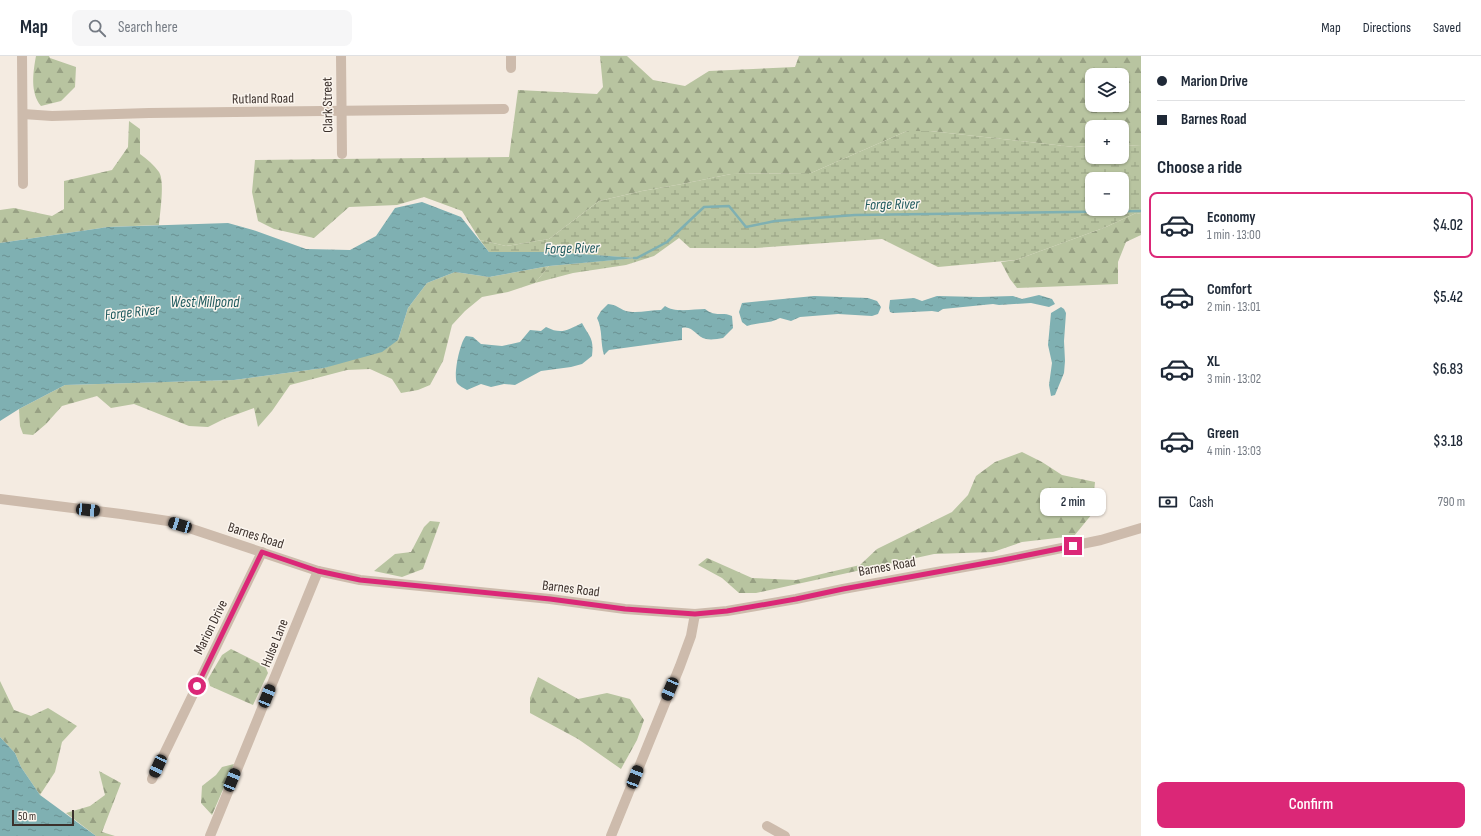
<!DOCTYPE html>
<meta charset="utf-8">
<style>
:root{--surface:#fff;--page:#f6f6f7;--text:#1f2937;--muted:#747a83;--line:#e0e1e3;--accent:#db2777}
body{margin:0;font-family:"Sofia Sans Condensed",sans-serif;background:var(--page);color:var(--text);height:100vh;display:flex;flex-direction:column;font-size:15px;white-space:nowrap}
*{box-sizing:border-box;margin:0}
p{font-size:13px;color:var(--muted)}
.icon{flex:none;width:22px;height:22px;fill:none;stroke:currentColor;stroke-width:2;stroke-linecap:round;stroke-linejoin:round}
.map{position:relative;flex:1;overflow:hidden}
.side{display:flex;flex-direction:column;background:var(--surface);width:340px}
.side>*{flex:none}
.guide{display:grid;align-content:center;height:88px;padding:0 16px;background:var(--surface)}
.controls{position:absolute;left:1085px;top:12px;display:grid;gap:8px}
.controls a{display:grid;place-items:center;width:44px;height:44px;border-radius:8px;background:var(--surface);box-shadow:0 1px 3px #0004;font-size:20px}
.scale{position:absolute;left:12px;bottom:10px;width:62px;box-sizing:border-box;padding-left:4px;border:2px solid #3b302b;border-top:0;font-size:11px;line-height:14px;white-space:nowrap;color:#3b302b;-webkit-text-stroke:3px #fbf5ee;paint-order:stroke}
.end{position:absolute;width:18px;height:18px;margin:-9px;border:5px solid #db2777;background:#fff;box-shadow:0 0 0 2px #fff}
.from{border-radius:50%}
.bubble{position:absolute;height:28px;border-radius:8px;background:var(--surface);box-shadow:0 1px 3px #0004;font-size:13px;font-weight:600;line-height:28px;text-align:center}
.car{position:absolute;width:12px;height:24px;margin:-12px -6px;border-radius:5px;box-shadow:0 0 3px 1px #0007;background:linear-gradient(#222 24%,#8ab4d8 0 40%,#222 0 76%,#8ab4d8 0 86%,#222 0)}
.guide b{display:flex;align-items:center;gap:14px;height:38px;font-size:15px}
.guide b+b{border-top:1px solid var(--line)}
.guide i{width:10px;height:10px;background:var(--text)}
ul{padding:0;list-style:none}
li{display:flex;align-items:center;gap:12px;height:66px;margin:0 8px 6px;padding:0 8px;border:2px solid transparent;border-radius:8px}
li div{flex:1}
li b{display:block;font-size:15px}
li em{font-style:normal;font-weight:600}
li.selected{border-color:var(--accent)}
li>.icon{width:36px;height:36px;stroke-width:1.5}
h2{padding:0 16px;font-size:18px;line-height:48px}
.pay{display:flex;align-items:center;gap:10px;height:44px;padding:0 16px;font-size:15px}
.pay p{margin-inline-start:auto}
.cta{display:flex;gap:8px;margin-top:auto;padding:8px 16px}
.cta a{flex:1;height:46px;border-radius:8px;background:var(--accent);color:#fff;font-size:16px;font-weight:600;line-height:46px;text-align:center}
header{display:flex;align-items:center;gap:24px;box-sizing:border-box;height:56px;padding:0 20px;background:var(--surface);border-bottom:1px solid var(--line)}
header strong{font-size:19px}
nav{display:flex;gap:22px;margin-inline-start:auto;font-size:14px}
.search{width:280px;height:36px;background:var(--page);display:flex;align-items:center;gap:10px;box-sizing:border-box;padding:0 14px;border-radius:8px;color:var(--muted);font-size:15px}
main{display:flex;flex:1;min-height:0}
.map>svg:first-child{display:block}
.forest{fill:url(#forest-firs);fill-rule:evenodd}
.wetland{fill:url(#wetland-marsh);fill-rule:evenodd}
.water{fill:url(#water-ripples)}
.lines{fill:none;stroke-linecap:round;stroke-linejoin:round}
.stream{stroke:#7fb0b2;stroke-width:2.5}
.minor{stroke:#cdbbac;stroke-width:10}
.tertiary{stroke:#cdbbac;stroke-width:10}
.route{stroke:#db2777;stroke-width:5}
.labels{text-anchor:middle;stroke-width:3;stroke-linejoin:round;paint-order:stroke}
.street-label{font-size:14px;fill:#3b302b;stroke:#fbf5ee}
.water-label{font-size:15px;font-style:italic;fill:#1f5a5e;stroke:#fbf5ee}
</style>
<header>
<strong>Map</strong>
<div class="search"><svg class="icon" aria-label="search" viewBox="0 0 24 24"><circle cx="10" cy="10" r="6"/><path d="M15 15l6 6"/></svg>Search here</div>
<nav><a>Map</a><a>Directions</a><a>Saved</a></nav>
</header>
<main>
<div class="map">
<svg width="1141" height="780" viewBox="0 0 1141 780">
<defs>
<pattern id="forest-firs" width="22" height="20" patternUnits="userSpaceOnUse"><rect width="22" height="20" fill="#b8c4a0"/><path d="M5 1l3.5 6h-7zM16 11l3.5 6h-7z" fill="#97a083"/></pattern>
<pattern id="wetland-marsh" width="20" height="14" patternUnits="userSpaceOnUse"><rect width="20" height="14" fill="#b8c4a0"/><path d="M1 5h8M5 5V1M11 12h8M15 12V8" fill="none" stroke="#97a083"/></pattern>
<pattern id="water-ripples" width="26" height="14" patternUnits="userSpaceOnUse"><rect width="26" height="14" fill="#7fb0b2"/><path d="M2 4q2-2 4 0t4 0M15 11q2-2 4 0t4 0" fill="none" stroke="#699091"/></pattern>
</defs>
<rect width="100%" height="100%" fill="#f4ebe1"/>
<g class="forest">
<path d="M36 0H49L50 2 76 11 75 31 61 45 41 50C30 37 33 16 36 0Z"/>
<path d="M600 0H627L653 24 685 30 709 15 795 11 799 0H1141V89L1122 90V71H1092V90L1074 91 930 75H907L811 117 731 118 682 128 642 135 599 145 549 183 506 190 480 184 462 155 424 141 397 149 349 151 314 182 274 173 258 165 252 136 255 104 509 101 518 34 597 38 603 31ZM1092 19H1122V49H1092Z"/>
<path d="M129 65 140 73V98C147 103 154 109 159 116 165 125 160 157 159 169L108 171 0 187V154L14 152 52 160 64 153V125L112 114 128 91Z"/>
<path d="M1136 157 1141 158V179L1126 186 1118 206V228L1017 232 1010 223 1001 206 1016 204 1106 171Z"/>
<path d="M549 210 535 227 508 236 482 241 465 255 452 269 443 305 430 329 418 334 401 337 392 323 370 313 347 314 290 329 272 355 258 371 254 352 224 363 208 371 189 370 134 348 111 352 97 340 62 350 46 368 33 379 23 378 20 370 19 353 65 329 234 324 324 312 398 284 408 252 427 227 455 216 489 221Z"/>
<path d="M1022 396 1042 406 1062 419 1095 426 1092 458 1074 480 1022 486 993 496 934 498 756 537H739L722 522 698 509 707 502 752 522 796 524 860 509 877 493 952 456 968 439 976 420 995 406Z"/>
<path d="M430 465 440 466 423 513 402 521 374 515 395 498 411 496 424 471Z"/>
<path d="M231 593 265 610 268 617 253 649 210 630 208 623 222 599Z"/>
<path d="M538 621 578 643 607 637 630 643 644 664 637 684 621 713 578 683 530 657V642Z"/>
<path d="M0 625 14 654 31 660 48 652 77 670 62 686 55 716 40 739 21 711 15 697 0 681Z"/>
<path d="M234 708 212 759 201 747 202 730 216 719 222 711Z"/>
<path d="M99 715 121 727 102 776 115 780H96L66 757 90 750 105 739Z"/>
</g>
<path class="wetland" d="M907 75H930L1074 91 1092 90V101H1122V90L1141 89V158L1136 157 1106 171 1016 204 938 211 882 183 756 192H690L679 182 654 200 626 209 573 217 535 227 549 210 634 202 553 196H489L480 184 506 190 549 183 599 145 642 135 682 128 731 118 811 117ZM1092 123H1122V153H1092Z"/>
<g class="water">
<path d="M422 146 461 161 489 196H553L637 202 549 210 489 221 455 216 427 227 408 252 398 284 382 296 324 312 234 324 65 329 19 353 0 365V187L108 171 228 167 253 174 306 193 350 194 376 180 395 152Z"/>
<path d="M1039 239 1052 243 1055 248 1049 251 1031 247 999 249 993 248 943 253 938 256 932 255 893 257 890 256 889 252 890 244 914 242 922 245 937 240 979 241 1013 240 1022 243Z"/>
<path d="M814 240 868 242 877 245 881 251 878 258 872 260 838 258 800 261 791 265 780 262C770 268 758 266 747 270L742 266 739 256 742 247Z"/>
<path d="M608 248C617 249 618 252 626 255 636 258 650 254 661 254L665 250C674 257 694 253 705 253 717 262 721 255 732 260L733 272 723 282C718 283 711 284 706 283 696 281 693 269 682 272V284L609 294 604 299C600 287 603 274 597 262L601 255Z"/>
<path d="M1061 251 1064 253 1066 257 1064 285 1065 305 1064 317 1055 339 1051 340 1049 329 1052 307 1048 289 1051 257Z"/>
<path d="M582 267C590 282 594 282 592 300L582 308 571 311 541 315 515 329 504 328 491 331 481 328 467 334C464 332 459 330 457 327 453 319 460 286 466 280L473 281 481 288 502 290 520 286 530 274 541 275 546 271C562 279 567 274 582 267Z"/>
<path d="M0 681 15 697 21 711 40 739 96 780H0Z"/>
</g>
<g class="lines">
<path class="stream" d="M634 202H637L667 186 704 151 729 150 746 171 775 165 855 159 1141 155"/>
<g class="minor">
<path d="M22 0 23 128"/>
<path d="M341 0 342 98"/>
<path d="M511 0V12"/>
<path d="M23 58 52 60 149 57 504 53"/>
<path d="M152 723 262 496"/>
<path d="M767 770 785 780"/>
<path d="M210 780 318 515"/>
<path d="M611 780 680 610 691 580 695 558"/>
</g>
<path class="tertiary" d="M0 443 121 458 168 465 318 515 360 524 550 543 625 553 695 558 727 555 796 543 843 533 1003 504 1101 484 1141 472"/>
</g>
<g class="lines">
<path class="route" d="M197 630 262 496 318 515 360 524 550 543 625 553 695 558 727 555 796 543 843 533 1003 504 1073 490"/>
</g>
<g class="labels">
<g class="street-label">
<text transform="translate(263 42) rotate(-1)" y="5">Rutland Road</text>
<text transform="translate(327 49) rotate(-91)" y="5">Clark Street</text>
<text transform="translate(256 479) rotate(18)" y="5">Barnes Road</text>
<text transform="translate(887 510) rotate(-10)" y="5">Barnes Road</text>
<text transform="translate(571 532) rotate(7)" y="5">Barnes Road</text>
<text transform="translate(210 571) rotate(-64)" y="5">Marion Drive</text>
<text transform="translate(274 587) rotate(-68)" y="5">Hulse Lane</text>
</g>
<g class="water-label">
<text transform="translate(892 148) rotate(-1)" y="5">Forge River</text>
<text transform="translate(572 192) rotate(-1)" y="5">Forge River</text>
<text x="205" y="251">West Millpond</text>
<text transform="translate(132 256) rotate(-6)" y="5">Forge River</text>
</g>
</g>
</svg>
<div class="controls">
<a><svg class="icon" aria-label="layers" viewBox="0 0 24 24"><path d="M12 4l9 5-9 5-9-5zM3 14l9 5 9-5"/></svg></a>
<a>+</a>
<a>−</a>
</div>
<div class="scale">50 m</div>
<i class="end from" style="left:197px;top:630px"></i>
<i class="end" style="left:1073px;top:490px"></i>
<div class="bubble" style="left:1040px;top:432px;width:66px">2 min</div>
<i class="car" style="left:88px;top:454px;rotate:96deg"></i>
<i class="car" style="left:180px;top:469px;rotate:287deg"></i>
<i class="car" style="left:670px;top:633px;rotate:203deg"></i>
<i class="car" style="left:267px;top:640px;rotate:22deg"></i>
<i class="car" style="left:158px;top:710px;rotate:205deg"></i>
<i class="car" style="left:635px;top:721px;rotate:21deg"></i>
<i class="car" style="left:232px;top:724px;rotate:22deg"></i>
</div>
<section class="side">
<div class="guide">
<b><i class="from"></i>Marion Drive</b>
<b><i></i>Barnes Road</b>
</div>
<h2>Choose a ride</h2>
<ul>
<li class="selected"><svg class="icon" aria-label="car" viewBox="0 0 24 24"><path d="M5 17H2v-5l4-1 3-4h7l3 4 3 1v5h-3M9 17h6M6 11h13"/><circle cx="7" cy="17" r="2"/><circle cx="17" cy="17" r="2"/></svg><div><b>Economy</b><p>1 min · 13:00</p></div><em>$4.02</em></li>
<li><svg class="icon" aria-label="car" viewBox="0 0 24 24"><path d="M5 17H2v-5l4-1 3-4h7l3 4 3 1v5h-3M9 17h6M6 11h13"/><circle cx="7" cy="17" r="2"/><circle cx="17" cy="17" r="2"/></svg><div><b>Comfort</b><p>2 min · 13:01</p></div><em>$5.42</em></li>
<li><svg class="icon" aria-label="car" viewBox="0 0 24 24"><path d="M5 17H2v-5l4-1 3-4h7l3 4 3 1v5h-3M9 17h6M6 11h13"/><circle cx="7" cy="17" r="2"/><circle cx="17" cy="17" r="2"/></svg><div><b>XL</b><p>3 min · 13:02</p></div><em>$6.83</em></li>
<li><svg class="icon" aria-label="car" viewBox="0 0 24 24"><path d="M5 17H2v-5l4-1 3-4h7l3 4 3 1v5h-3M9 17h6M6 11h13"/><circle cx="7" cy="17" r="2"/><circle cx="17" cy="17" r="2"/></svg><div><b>Green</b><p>4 min · 13:03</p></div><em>$3.18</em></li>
</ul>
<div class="pay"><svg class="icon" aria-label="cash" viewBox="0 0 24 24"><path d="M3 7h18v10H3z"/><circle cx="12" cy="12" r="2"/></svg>Cash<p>790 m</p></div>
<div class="cta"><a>Confirm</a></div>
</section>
</main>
